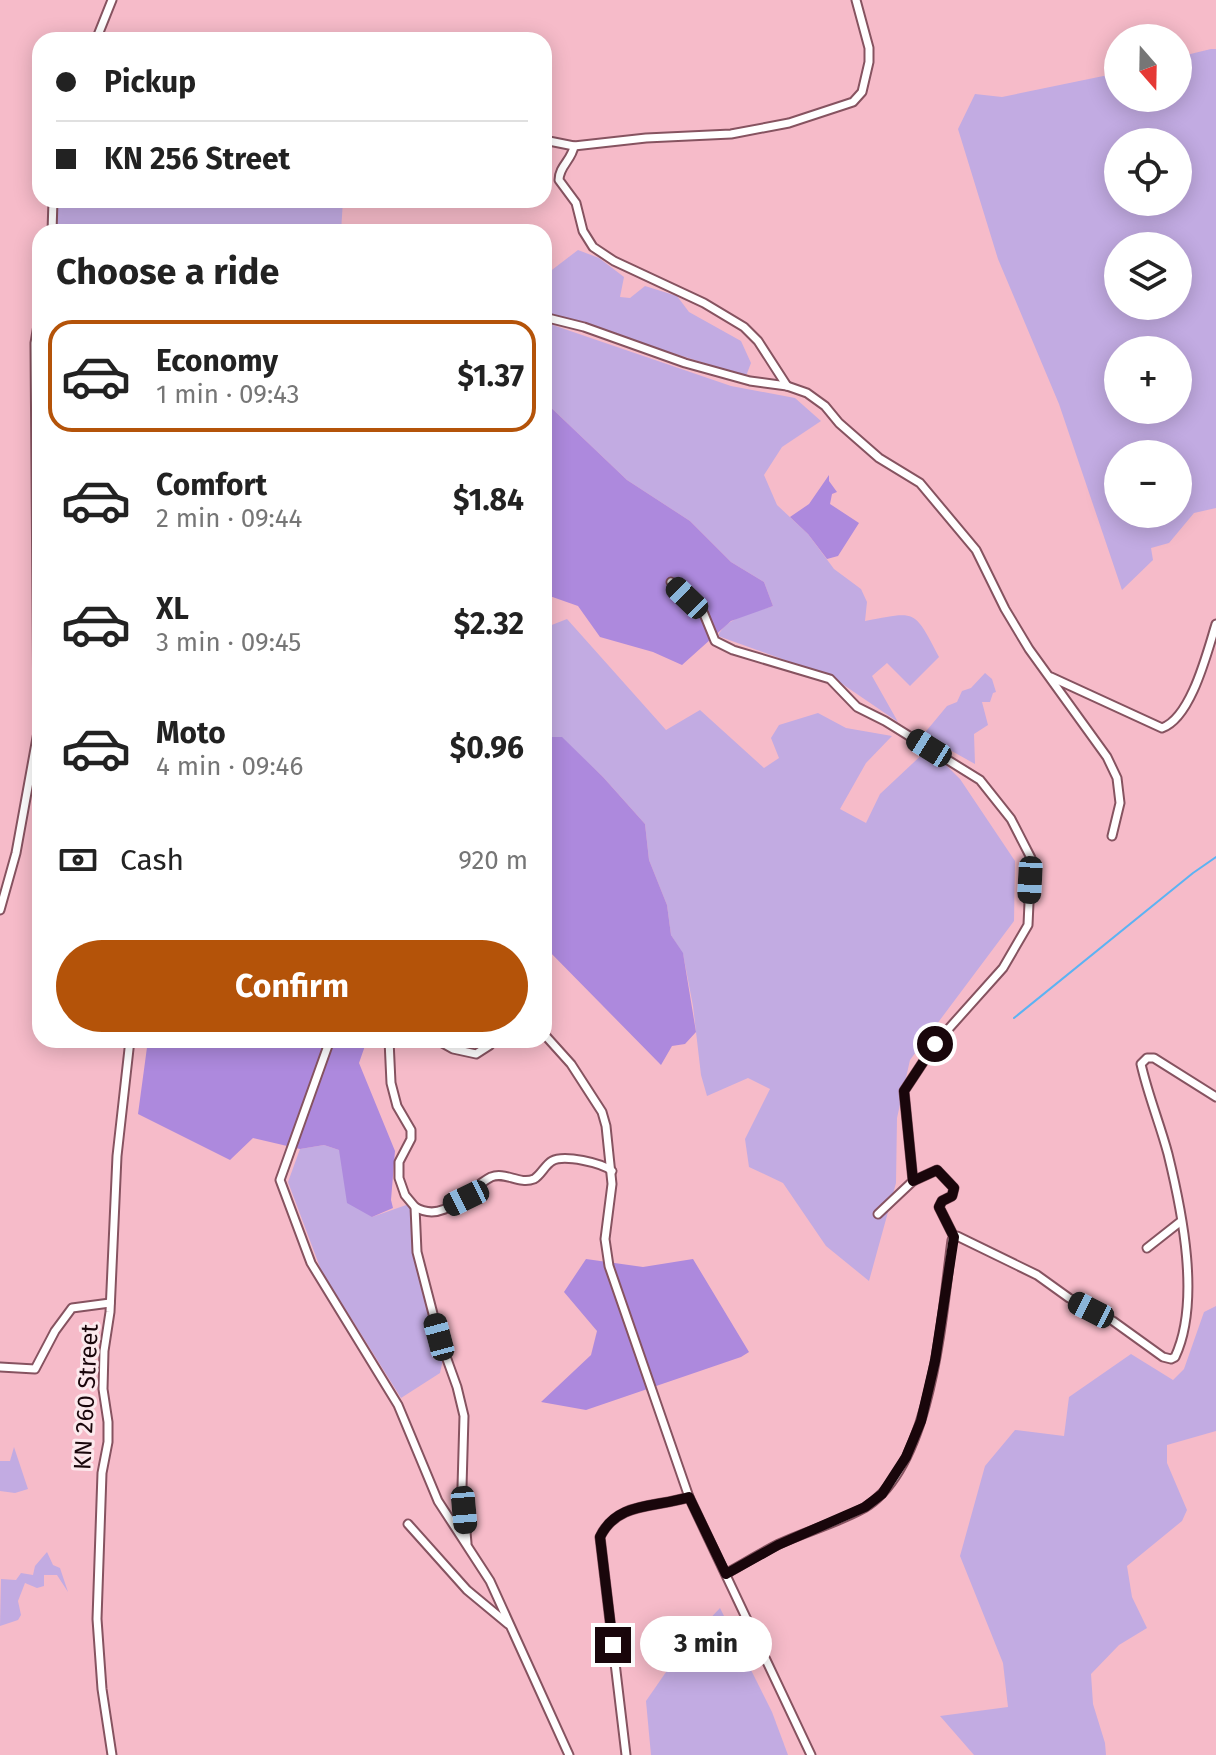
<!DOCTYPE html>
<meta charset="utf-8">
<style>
:root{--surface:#fff;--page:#f6f6f6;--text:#222;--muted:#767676;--line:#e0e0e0;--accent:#b45309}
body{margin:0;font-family:"Fira Sans",sans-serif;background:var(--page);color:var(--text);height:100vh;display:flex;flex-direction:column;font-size:30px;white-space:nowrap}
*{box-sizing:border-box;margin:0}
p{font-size:26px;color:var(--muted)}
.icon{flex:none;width:44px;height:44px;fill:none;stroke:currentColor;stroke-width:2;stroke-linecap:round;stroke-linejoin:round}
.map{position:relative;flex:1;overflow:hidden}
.drawer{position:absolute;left:32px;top:224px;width:520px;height:824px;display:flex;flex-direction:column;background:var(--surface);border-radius:24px;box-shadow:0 4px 20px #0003}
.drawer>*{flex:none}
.top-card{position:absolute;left:32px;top:32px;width:520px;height:176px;border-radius:24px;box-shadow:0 4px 20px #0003;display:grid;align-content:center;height:176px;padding:0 24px;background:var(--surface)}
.needle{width:52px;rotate:160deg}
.buttons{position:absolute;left:1104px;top:24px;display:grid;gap:16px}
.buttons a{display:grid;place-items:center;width:88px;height:88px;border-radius:50%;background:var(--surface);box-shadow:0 4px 20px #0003;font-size:40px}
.end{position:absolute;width:36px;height:36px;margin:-18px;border:10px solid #19060b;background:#fff;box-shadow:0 0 0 4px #fff}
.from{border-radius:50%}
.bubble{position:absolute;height:56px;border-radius:28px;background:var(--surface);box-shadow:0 4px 20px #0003;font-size:26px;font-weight:700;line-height:56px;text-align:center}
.car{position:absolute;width:24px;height:48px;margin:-24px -12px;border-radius:10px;box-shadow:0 0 6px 2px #0007;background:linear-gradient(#222 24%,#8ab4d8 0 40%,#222 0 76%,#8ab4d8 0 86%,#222 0)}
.top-card b{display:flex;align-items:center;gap:28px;height:76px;font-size:30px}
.top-card b+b{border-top:2px solid var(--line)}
.top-card i{width:20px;height:20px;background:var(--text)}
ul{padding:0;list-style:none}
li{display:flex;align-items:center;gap:24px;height:112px;margin:0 16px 12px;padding:0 8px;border:4px solid transparent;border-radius:24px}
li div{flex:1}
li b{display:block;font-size:30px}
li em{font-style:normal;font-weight:700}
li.selected{border-color:var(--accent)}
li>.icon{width:72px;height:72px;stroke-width:1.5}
h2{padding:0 24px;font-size:36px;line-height:96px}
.pay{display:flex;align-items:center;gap:20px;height:88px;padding:0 24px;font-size:30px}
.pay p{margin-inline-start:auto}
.primary-button{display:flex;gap:16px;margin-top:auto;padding:16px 24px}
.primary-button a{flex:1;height:92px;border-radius:48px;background:var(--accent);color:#fff;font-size:32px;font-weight:700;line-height:92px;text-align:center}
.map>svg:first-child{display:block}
.green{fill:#c2abe2;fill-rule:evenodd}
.forest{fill:#ad89dd}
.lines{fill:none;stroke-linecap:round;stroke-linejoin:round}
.stream{stroke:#5cb3f3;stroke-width:2}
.street-casing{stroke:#865360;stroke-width:11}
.street{stroke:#fff;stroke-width:7}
.route{stroke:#19060b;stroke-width:10}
.labels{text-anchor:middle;stroke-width:6;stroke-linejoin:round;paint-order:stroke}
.street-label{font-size:24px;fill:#19060b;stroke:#fce9ed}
</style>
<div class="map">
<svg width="1216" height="1755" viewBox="0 0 1216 1755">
<rect width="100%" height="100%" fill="#f6bbc9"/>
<g class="green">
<path d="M1211 49H1216V508L1194 513 1169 543 1151 548 1153 560 1122 590 1059 404 998 259 958 129 975 94 1002 97 1118 73V98H1178V57ZM1118 142H1178V202H1118ZM1118 246H1178V306H1118ZM1118 350H1178V410H1118ZM1118 454H1178V514H1118Z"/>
<path d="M59 200H343L341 232H55L53 207Z"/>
<path d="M578 250 599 258 624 277 620 297 630 298 645 286 677 296 689 312 741 341 751 363 746 376 544 313V276Z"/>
<path d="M544 322 731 386 795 398 821 421 782 447 764 475 777 505 808 534 834 569 861 589 867 602 865 621C917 611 914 609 939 657L910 686 887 663 872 676 898 722 832 677 718 636C726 617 755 612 773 606L764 582 731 562 690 521 627 480 544 401Z"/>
<path d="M567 619 666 730 700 710 764 768 779 758 771 738 779 725 818 713 846 728 892 736 866 763 840 809 866 823 880 794 929 748 960 779 1015 861 1014 921 910 1060 897 1118 896 1183 869 1281 826 1246 783 1183 749 1167 745 1139 770 1089 748 1078 707 1096 701 1075 693 1006 683 954 671 935 667 905 649 860 645 824 603 777 562 738 544 737V628Z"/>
<path d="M985 673 992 679 996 692 993 693 990 702H982L988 725 974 734 975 764 923 735 947 706 957 702 962 691 971 688Z"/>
<path d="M324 1145 339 1150 372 1217 412 1203 411 1239 443 1359 440 1373 401 1398 321 1270 288 1182 300 1149Z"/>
<path d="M1216 1306V1431L1167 1445V1463L1187 1510 1182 1521 1127 1566 1132 1597 1147 1628 1119 1645 1091 1674 1093 1704 1105 1743 1106 1755H974L940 1716 1008 1707 1003 1663 960 1556 985 1466 1015 1430 1064 1436 1069 1397 1131 1354 1173 1380 1184 1369 1204 1312Z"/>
<path d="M14 1447 28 1489 15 1493 0 1491V1461H10Z"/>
<path d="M47 1552 53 1565 60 1568 68 1592 57 1575H44V1586L37 1588 25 1583 18 1601 21 1615 18 1620 0 1626 1 1579 16 1580 21 1573 33 1575 35 1566Z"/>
<path d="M720 1608 772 1712 788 1755H651L646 1701 684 1646Z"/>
</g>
<g class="forest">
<path d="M544 401 627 480 690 521 731 562 764 582 773 606 731 621 682 665 653 652 600 637 578 606 544 594Z"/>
<path d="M829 475V481L837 492 832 494 830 504 859 523 838 556 827 559 808 534 790 517 809 504Z"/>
<path d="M544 737H562L603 777 645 824 649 860 667 905 671 935 683 953 696 1032 685 1044 672 1046 661 1065 544 946Z"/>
<path d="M148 1040H367L359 1063 395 1151 391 1200 393 1208 372 1217 347 1203 339 1150 324 1145 300 1149 253 1138 230 1160 138 1114Z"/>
<path d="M586 1259 643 1267 693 1259 749 1352 741 1357 586 1410 541 1402 591 1355 597 1331 564 1292Z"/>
</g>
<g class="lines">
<path class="stream" d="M1014 1018 1193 873 1216 857"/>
<defs>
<g id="street">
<path d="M96 40 112 0"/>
<path d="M544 140 574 146 646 138 731 134 789 123 853 102 862 92 869 62V48L856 0"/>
<path d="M574 146C572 160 559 166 559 180L576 203 583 231 593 247 614 261 704 303 744 327 758 341 787 386"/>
<path d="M52 232 53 200"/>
<path d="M544 317 584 327 685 363 750 381 787 386 807 393 825 406 839 423 879 458 920 483 976 550 1005 609 1029 649 1107 757 1117 778 1120 803 1112 836"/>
<path d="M671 582 704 614 715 641 733 650 830 679 857 707 885 721 980 780 1011 819 1031 858 1028 925 1003 968 935 1044 904 1091 913 1181 878 1214"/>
<path d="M1051 677 1162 728C1191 718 1207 653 1216 624"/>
<path d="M0 910 16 853 38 732 35 343 40 313"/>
<path d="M544 1034 571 1064 602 1112 606 1126 612 1184 605 1239 609 1266 689 1497 811 1755"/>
<path d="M330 1040 280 1180 311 1263 398 1405 438 1501 490 1581 569 1755"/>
<path d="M389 1040 391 1083 397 1106 411 1130V1139L399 1162V1178L405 1195 415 1207 417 1252 439 1337 457 1387 464 1416 462 1487 467 1543"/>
<path d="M437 1040 453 1049 476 1054 490 1045 493 1040"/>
<path d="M913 1181 937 1170 954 1188 952 1196 942 1201 939 1207 954 1237"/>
<path d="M415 1207C445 1225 467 1189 491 1177 505 1171 519 1185 534 1179 541 1175 545 1165 552 1161 564 1154 602 1163 612 1171"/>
<path d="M1147 1248 1180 1222"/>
<path d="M0 1367 35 1369 55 1331 72 1308 110 1303"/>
<path d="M408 1524 467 1590 508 1624"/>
<path d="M726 1574C743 1564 761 1553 779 1544 807 1531 837 1523 864 1508 933 1467 942 1313 952 1240L957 1236 1037 1275 1069 1298 1113 1321 1163 1357 1171 1359 1175 1357C1201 1302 1182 1211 1168 1154 1160 1124 1148 1095 1141 1064L1147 1058H1154L1216 1097"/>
<path d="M112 1755 102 1689 97 1619 102 1473 108 1442V1422L103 1389 104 1351 110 1312 117 1156 130 1040"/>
<path d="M626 1755 600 1537C617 1501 656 1508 689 1497"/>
</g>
</defs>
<use href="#street" class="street-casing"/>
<use href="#street" class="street"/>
</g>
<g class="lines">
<path class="route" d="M613 1645 600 1537C617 1501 656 1508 689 1497L726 1574 778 1545 865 1507 882 1494 906 1457 921 1421 935 1361 954 1237 939 1207 942 1201 952 1196 954 1188 937 1170 913 1181 904 1091 935 1044"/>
</g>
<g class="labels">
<g class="street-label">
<text transform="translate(86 1397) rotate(-87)" y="8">KN 260 Street</text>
</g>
</g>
</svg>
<div class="buttons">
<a><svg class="needle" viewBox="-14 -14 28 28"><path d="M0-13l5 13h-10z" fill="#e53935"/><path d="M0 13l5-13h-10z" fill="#767676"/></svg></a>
<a><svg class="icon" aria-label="locate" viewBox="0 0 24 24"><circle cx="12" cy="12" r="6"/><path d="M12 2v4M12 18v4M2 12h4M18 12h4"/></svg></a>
<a><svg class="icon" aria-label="layers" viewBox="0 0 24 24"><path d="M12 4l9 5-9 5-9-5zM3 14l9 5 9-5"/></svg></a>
<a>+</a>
<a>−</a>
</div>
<i class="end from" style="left:935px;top:1044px"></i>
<i class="end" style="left:613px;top:1645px"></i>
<div class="bubble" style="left:640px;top:1616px;width:132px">3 min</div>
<i class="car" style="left:687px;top:598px;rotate:314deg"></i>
<i class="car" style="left:929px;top:748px;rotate:302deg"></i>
<i class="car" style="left:1030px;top:880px;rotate:183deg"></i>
<i class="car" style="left:466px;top:1198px;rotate:244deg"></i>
<i class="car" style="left:1091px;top:1310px;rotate:297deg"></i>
<i class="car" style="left:439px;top:1337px;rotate:345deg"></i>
<i class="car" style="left:464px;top:1510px;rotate:175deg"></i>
<div class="top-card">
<b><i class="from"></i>Pickup</b>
<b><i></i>KN 256 Street</b>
</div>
<section class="drawer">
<h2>Choose a ride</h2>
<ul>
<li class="selected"><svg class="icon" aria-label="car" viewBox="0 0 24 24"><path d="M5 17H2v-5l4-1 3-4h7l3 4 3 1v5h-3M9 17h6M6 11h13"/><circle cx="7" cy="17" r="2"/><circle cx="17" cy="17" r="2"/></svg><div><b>Economy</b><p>1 min · 09:43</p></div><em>$1.37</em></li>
<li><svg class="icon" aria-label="car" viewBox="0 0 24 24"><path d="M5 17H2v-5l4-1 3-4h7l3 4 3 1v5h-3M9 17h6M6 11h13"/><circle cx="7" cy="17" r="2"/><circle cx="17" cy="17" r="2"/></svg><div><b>Comfort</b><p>2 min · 09:44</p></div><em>$1.84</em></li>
<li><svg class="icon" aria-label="car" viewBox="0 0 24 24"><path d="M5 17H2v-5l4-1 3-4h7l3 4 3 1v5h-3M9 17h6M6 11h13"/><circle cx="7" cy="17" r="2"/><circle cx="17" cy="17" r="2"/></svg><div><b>XL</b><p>3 min · 09:45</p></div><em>$2.32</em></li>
<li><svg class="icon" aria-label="car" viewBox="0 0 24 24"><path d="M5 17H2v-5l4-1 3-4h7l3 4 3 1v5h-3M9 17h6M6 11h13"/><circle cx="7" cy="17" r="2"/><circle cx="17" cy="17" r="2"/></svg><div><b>Moto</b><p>4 min · 09:46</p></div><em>$0.96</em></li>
</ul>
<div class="pay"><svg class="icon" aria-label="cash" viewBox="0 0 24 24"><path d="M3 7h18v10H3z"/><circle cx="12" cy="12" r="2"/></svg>Cash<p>920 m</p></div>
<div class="primary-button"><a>Confirm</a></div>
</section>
</div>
